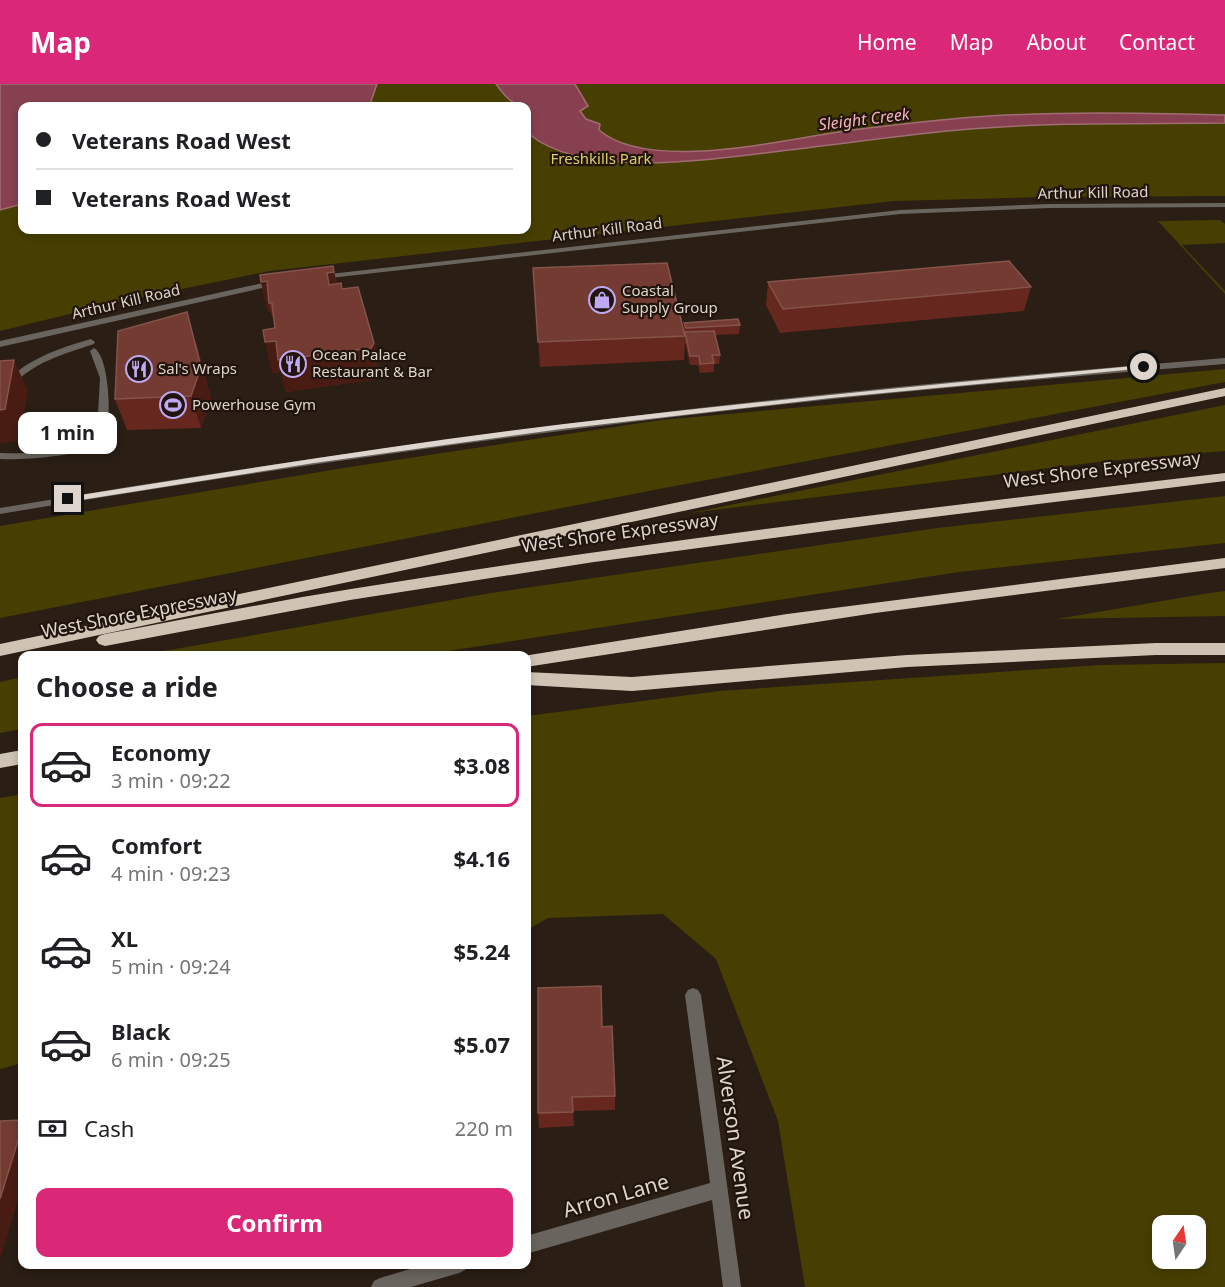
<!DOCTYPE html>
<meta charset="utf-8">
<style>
:root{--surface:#fff;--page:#f2f2f2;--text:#202124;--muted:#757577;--line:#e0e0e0;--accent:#db2777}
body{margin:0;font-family:"Noto Sans",sans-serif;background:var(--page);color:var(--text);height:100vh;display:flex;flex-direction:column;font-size:22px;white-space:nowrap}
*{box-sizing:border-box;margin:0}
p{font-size:20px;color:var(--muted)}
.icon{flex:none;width:33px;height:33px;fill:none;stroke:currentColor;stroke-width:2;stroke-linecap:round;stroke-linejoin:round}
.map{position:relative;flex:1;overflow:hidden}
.sheet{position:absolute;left:18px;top:567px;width:513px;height:618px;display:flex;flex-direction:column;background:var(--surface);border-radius:12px;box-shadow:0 3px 9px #0003}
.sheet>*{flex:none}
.hud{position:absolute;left:18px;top:18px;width:513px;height:132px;border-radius:12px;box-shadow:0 3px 9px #0003;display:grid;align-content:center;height:132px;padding:0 18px;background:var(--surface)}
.needle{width:39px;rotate:13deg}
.buttons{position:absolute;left:1152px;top:1131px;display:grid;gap:12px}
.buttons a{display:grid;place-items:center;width:54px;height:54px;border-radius:12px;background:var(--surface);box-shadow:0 3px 9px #0003;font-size:30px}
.end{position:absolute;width:27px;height:27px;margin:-14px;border:8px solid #ded5cf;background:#111;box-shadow:0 0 0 3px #111}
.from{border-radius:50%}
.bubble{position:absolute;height:42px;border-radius:12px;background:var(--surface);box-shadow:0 3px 9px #0003;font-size:20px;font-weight:700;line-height:42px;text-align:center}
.hud b{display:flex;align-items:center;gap:21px;height:57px;font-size:22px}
.hud b+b{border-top:2px solid var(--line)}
.hud i{width:15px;height:15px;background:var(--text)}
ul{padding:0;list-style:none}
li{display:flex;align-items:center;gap:18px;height:84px;margin:0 12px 9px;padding:0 6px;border:3px solid transparent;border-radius:12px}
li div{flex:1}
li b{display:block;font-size:22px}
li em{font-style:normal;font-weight:700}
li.selected{border-color:var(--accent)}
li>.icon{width:54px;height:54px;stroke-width:1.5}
h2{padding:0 18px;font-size:27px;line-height:72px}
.pay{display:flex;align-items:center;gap:15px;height:66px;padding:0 18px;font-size:22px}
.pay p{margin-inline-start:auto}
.cta{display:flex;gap:12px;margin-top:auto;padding:12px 18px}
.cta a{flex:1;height:69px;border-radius:12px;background:var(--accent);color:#fff;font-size:24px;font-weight:700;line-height:69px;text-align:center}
header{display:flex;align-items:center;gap:36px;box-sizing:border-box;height:84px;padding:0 30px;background:var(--accent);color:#fff}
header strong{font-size:28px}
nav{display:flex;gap:33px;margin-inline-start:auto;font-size:21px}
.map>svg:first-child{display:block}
.green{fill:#473f01;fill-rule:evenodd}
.water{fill:#87404f;stroke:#a16d75;stroke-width:1.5}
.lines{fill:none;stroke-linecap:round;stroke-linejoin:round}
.service{fill:#69655e;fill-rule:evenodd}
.minor{fill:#69655e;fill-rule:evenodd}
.tertiary{fill:#69655e;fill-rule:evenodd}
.motorway{fill:#cfc4b4;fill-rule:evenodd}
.wall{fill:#66281e}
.shaded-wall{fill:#491c13}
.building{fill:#733b31;stroke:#84534a;stroke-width:1.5}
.route{fill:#ded5cf}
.labels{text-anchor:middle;stroke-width:4.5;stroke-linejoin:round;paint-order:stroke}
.far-park-label{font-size:15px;fill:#decf65;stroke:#21140c}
.far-street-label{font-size:15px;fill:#ded5cf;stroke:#21140c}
.far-poi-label{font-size:15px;fill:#ded5cf;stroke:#21140c;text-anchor:start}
.far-water-label{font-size:16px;font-style:italic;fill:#f5b4be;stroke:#21140c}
.street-label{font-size:18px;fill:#ded5cf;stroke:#21140c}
.near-street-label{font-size:21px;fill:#ded5cf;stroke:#21140c}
</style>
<header>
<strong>Map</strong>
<nav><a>Home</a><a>Map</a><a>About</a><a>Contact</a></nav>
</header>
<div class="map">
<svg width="1225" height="1203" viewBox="0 0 1225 1203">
<rect width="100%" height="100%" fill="#2a1e15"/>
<g class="green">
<path d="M377 0H1225V112L1046 113 894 117 270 187 119 218 0 247V126L22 120V146H526V22H371L370 20Z"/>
<path d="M1220 136 1225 140V159L1182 161 1225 207V210L1158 137Z"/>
<path d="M1225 285V298L654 406 0 534V442L343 384 661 336Z"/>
<path d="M1225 321V367L1106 377 690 429Z"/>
<path d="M1225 412V459L959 488 423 571H141L491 509 937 444Z"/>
<path d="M1225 507V532L1057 535 1203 510Z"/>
<path d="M1225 579V1203H805L778 1037 716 875 663 830 548 834 527 846V632L719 607 1101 581ZM1162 1142H1196V1174H1162Z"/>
<path d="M22 593V645L0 649V598Z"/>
<path d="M22 710V979L0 985V714Z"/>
</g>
<g class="water">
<path d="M0 0H377L370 20 371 22H22V120L0 126Z"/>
<path d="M496 0H575L588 22 580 27 586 35 600 40 599 46C650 90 790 54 852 46 893 41 934 36 975 33 1058 27 1141 29 1225 31V39C1140 40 1054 38 970 45 909 50 849 59 789 66 720 74 588 97 530 51L526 22C512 22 504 11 496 0Z"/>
</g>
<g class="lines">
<g class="service">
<path d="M91 255 95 258 94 260C64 270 33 278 11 303H5L4 301C25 275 60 264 91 255Z"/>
<path d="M94 264C109 272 111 331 107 347 105 352 100 358 95 361 77 373 22 376 0 375V369C25 370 82 369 97 348L100 294 90 267Z"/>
</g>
<g class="minor">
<path d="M693 904 698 906 701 911 741 1203H723L712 1116 526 1170V1152L710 1099 685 911 688 906Z"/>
<path d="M427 1180H468L465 1186 459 1189 411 1203H371L374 1197 380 1194Z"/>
</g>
<g class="tertiary">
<path d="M1225 119V123L1050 124 900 130 321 195 317 193 321 191 900 126 1050 120Z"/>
<path d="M277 196 281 198 280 200 0 263V257Z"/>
<path d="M1225 274V280C1019 296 813 315 608 341 404 366 202 396 0 430V424C202 390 404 360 608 335 813 309 1019 291 1225 274Z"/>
</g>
<g class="motorway">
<path d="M1225 304V312L0 572V560Z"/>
<path d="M1225 389V397L909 436 594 478 350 516 105 562 99 560 96 556 99 552 105 550C187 535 269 518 351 505 641 458 933 423 1225 389Z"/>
<path d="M1225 474V484L875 529 526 583V572H523L787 530Z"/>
<path d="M1156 559H1225V571H1156L907 583 632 607 526 601V588L632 593 907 571Z"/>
<path d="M22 666V680L0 684V670Z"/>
</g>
</g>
<g class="wall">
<path d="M333 182 337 200 342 205 374 259 379 290 377 295 286 308 281 288 272 289 275 244 274 238 271 228H268L261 198Z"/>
<path d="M533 184 684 247V239L740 241 739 250 715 251 720 271 719 280H714V288L700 289 698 281H690L685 258 684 276 540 283Z"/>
<path d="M768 198 1031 203 1024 227 780 249 766 221Z"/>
<path d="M196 258 211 314 201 344 127 346 115 315Z"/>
<path d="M602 943 615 1012V1026L573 1027 574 1042 539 1044 538 1029Z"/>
</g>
<g class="shaded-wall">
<path d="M334 188 340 218 333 219 327 189Z"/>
<path d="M267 197 272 219H269L271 228H268L261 198Z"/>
<path d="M187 228 211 314 201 344 191 312Z"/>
<path d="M276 257 374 259 379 290 377 295 286 308 281 288 272 289 265 258Z"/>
<path d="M14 276 28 307 19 357 0 360V326Z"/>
<path d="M22 1044V1103L0 1176V1115Z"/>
</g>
<g class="building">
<path d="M1009 177 1031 203 783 225 768 198Z"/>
<path d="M667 179 685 252 538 258 533 184Z"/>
<path d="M333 182 334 188 327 189 329 201 341 199 342 205 358 203 374 259 371 264 278 276 276 257 265 258 263 246 275 244 272 219H269L267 197 261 198 260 191Z"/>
<path d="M187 228 201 283 191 312 115 315 118 247Z"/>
<path d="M738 235 740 241 686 244 684 239Z"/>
<path d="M714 247 720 271H712L714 279 700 280 699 272H690L685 248Z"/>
<path d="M14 276 5 325 0 326V277Z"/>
<path d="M601 902 602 943 612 942 615 1012 572 1013 573 1028 538 1029V904Z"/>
<path d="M22 1036V1044L0 1115V1037Z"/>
</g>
<path class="route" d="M1144 281 1146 284 831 314 561 345 314 379 68 418 64 415 68 413C233 387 398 360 564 340 757 317 950 299 1144 281Z"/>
<defs>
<symbol id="shop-ring" viewBox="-11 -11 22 22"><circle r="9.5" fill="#21140c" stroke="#bfa8f4" stroke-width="1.5"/><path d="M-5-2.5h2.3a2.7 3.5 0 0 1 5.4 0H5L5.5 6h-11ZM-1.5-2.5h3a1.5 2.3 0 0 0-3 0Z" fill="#bfa8f4"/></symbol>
<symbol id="restaurant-ring" viewBox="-11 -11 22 22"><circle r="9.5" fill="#21140c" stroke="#bfa8f4" stroke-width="1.5"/><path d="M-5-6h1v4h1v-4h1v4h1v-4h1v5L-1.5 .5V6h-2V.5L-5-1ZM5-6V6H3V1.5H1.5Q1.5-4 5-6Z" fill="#bfa8f4"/></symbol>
<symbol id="stadium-ring" viewBox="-11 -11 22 22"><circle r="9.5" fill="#21140c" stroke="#bfa8f4" stroke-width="1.5"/><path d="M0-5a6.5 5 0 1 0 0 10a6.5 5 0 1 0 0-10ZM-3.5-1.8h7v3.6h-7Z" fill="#bfa8f4"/></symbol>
</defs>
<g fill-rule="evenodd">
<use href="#shop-ring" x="587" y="201" width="30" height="30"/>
<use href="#restaurant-ring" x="278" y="265" width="30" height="30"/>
<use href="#restaurant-ring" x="124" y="270" width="30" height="30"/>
<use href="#stadium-ring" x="158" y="306" width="30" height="30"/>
</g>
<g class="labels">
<g class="far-park-label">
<text x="601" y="80">Freshkills Park</text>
</g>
<g class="far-street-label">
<text transform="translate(1093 109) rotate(-1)" y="5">Arthur Kill Road</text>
<text transform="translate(607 146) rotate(-7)" y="5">Arthur Kill Road</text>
<text transform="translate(126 218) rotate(-13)" y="5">Arthur Kill Road</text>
</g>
<g class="far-poi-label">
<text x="622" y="212">Coastal<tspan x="622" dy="17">Supply Group</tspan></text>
<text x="312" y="276">Ocean Palace<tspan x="312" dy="17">Restaurant &amp; Bar</tspan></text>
<text x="158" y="290">Sal's Wraps</text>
<text x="192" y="326">Powerhouse Gym</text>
</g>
<g class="far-water-label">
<text transform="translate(864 35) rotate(-7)" y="6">Sleight Creek</text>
</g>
<g class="street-label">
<text transform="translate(1102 386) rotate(-7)" y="6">West Shore Expressway</text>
<text transform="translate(620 449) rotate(-8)" y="6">West Shore Expressway</text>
<text transform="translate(139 529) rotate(-11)" y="6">West Shore Expressway</text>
</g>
<g class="near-street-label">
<text transform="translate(735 1054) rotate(82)" y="7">Alverson Avenue</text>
<text transform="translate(616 1112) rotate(-16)" y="7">Arron Lane</text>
</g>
</g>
</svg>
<div class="buttons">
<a><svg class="needle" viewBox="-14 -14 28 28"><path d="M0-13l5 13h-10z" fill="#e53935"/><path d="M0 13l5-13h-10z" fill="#757577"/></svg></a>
</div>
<i class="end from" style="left:1144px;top:283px"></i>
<i class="end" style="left:68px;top:415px"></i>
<div class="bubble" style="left:18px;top:328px;width:99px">1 min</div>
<div class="hud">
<b><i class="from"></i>Veterans Road West</b>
<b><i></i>Veterans Road West</b>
</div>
<section class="sheet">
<h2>Choose a ride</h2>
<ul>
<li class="selected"><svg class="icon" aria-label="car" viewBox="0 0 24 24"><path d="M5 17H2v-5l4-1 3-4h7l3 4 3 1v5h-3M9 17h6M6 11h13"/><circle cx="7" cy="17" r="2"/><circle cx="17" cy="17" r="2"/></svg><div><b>Economy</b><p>3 min · 09:22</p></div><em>$3.08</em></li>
<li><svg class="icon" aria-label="car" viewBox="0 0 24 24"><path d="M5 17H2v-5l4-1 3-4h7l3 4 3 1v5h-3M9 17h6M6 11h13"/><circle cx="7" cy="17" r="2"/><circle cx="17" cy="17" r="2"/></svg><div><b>Comfort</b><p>4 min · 09:23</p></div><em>$4.16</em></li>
<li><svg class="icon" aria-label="car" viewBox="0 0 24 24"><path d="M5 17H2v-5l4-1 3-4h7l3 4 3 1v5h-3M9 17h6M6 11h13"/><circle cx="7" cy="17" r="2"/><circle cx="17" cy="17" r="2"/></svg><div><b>XL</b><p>5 min · 09:24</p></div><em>$5.24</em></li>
<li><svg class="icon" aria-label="car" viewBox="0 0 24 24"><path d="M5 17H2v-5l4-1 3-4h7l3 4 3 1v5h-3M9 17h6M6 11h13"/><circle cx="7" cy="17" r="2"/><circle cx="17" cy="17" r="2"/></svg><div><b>Black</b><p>6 min · 09:25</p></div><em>$5.07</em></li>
</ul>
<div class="pay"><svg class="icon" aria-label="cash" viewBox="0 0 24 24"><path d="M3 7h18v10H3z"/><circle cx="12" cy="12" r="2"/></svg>Cash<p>220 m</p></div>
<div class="cta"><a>Confirm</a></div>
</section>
</div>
